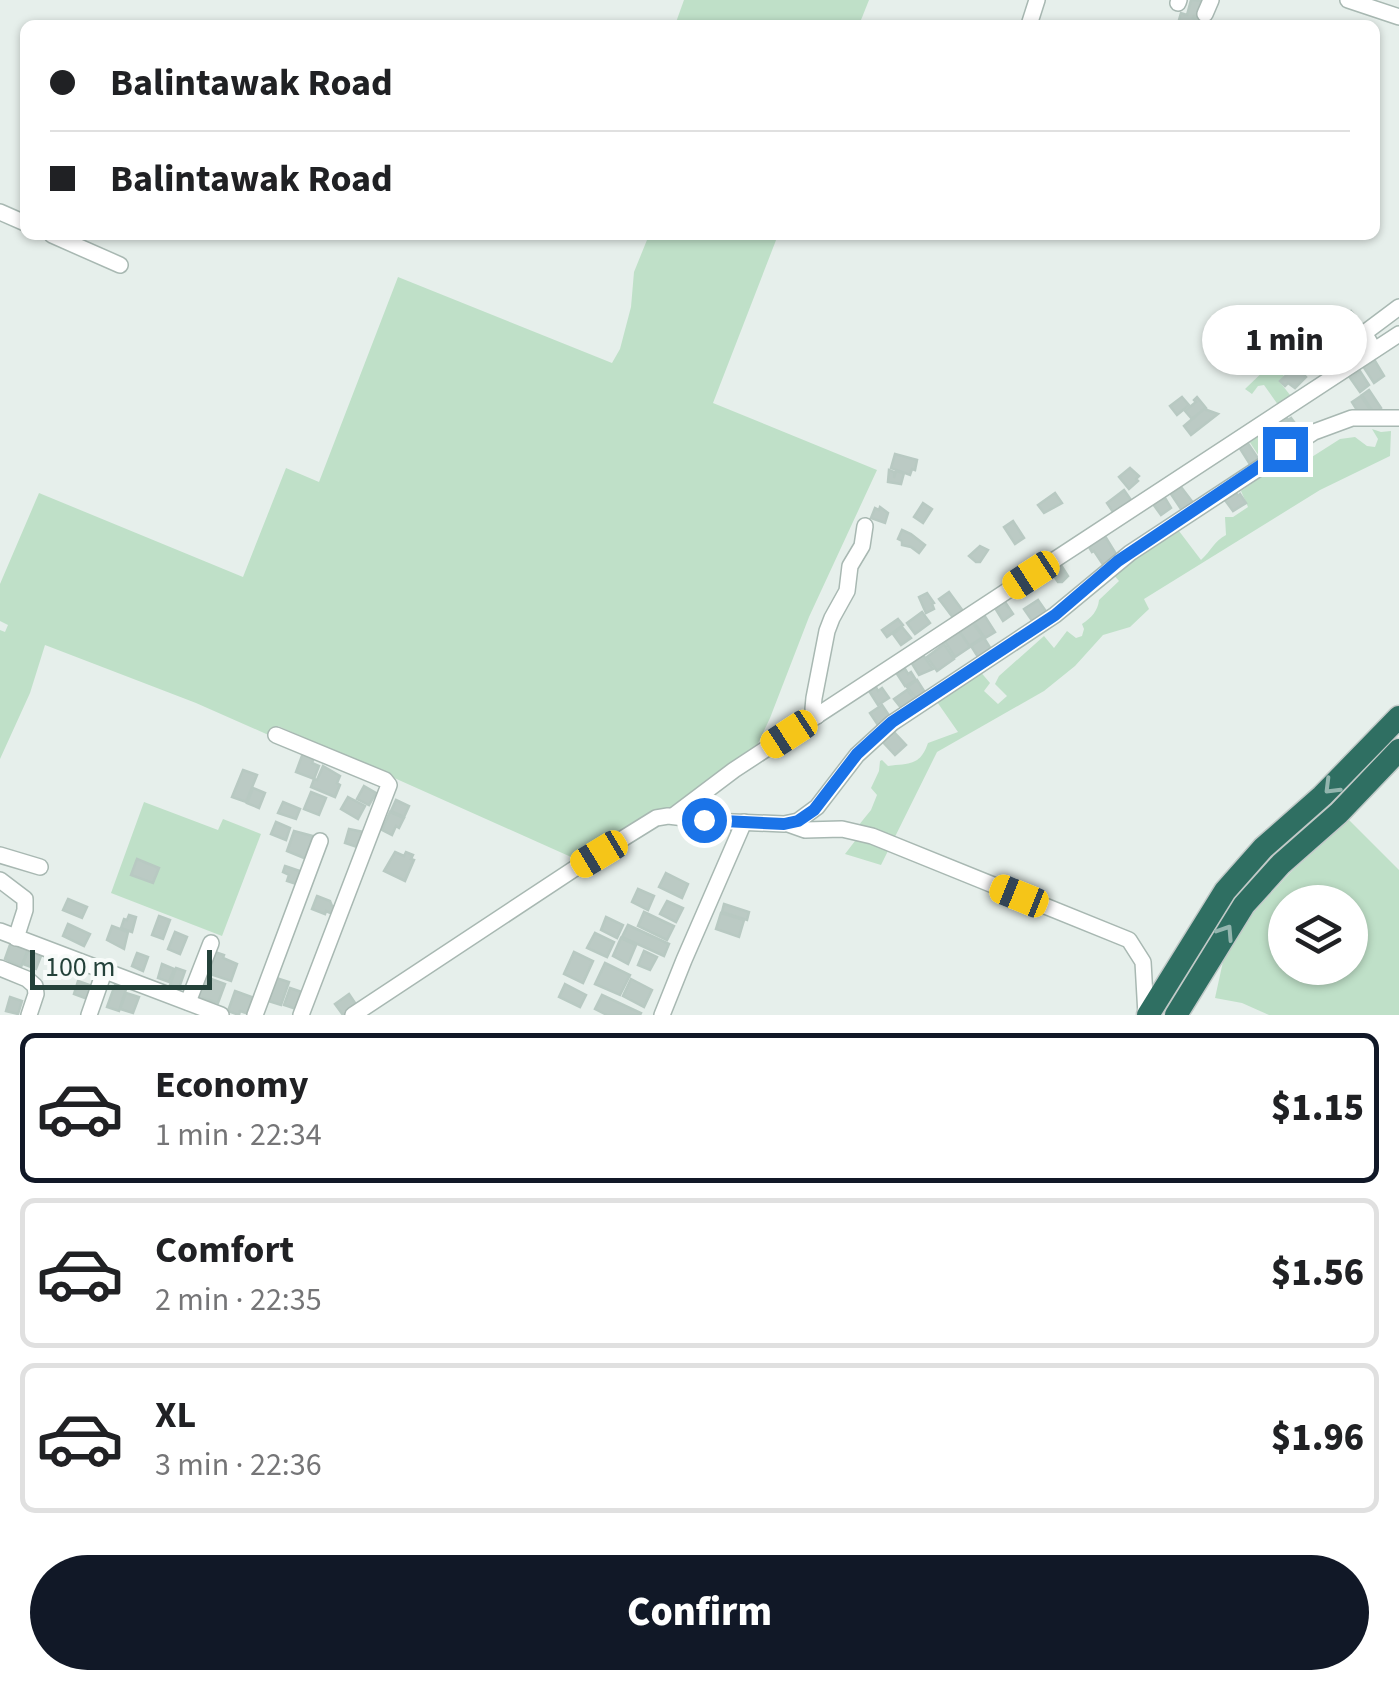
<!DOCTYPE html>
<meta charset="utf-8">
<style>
:root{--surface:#fff;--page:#f2f2f2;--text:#202124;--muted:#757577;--line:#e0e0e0;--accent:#111827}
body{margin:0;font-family:"Source Sans 3",sans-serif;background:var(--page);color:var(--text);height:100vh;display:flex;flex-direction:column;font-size:38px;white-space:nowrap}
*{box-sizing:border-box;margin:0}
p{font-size:32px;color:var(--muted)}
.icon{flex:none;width:55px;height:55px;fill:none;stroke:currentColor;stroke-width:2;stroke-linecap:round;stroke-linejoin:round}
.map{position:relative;height:1015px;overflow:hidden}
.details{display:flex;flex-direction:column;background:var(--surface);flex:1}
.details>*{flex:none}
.banner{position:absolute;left:20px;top:20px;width:1360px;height:220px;border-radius:15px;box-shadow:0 2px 8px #0004;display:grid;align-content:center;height:220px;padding:0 30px;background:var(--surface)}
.tools{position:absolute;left:1268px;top:885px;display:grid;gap:20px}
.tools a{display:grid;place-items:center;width:100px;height:100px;border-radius:50%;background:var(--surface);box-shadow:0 2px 8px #0004;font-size:50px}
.scale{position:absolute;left:30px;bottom:25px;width:182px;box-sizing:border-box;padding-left:10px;border:5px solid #24423a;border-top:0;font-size:28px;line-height:35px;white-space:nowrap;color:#24423a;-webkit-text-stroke:8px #f7fbf9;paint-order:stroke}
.end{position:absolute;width:45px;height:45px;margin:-22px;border:12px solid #1a73e8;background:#fff;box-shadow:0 0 0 5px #fff}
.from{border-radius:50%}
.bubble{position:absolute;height:70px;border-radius:35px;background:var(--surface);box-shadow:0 2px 8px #0004;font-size:32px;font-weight:800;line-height:70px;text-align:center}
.car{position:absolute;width:30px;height:60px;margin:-30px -15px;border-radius:12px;box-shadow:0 0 8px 2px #0007;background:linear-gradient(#f5c518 24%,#345 0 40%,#f5c518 0 76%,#345 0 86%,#f5c518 0)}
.banner b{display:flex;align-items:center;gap:35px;height:95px;font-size:38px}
.banner b+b{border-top:2px solid var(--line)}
.banner i{width:25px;height:25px;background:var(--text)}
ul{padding:18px 0 0;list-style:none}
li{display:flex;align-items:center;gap:30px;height:150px;margin:0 20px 15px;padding:0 10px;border:5px solid var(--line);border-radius:15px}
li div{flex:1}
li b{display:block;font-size:38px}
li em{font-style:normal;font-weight:800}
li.active{border-color:var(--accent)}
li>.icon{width:90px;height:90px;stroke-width:1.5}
.primary-button{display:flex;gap:20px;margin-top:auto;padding:20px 30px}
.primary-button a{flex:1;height:115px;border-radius:60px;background:var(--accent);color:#fff;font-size:40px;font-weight:800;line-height:115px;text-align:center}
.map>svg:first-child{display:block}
.green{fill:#bfe0c8;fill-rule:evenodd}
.building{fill:#bbcac4;stroke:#b8c9c2;stroke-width:2.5}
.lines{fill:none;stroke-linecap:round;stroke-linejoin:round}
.minor-casing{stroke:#a8b8b2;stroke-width:18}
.highway-casing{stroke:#c2cac8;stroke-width:25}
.minor{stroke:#fff;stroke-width:15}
.highway{stroke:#2f6f62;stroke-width:22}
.oneway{stroke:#93b5ae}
.route{stroke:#1a73e8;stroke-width:12}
</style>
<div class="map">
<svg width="1399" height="1015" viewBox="0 0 1399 1015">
<rect width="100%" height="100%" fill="#e6efeb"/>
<g class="green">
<path d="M684 0H869L859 25H675Z"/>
<path d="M649 235H778L713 403 877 470 809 617 770 718 753 754 669 813 580 861 278 726 273 737 196 703 45 645 30 693 0 759V630L5 632 8 625 0 621V584L39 493 243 577 286 468 319 482 398 277 612 363 620 349 631 307 634 272Z"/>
<path d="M1275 360 1277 368 1284 376 1279 381 1294 400 1281 409 1264 385 1258 386 1252 394 1245 389Z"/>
<path d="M1276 423 1288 442 1261 459 1249 441Z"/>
<path d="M1372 429 1381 432 1391 431 1390 456 1320 490 1144 599 1149 609 1130 627 1103 635 1075 666 1044 691 937 752 881 865 845 854 855 841 854 831 871 810 877 795 871 788 879 771 880 761 882 760 888 766C910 763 920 766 928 743L958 732 935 699 979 670 990 683 984 691 998 704 1007 696 995 684 999 676 1044 636 1054 648 1067 631 1076 638 1082 636 1084 629 1082 624C1091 618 1098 611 1099 600L1119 581 1112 573 1163 537 1166 540 1179 531 1201 560C1211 551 1214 541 1226 535L1225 517H1233L1248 507 1241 491 1283 462 1288 469H1293L1340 439 1355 437 1367 446 1375 447 1378 439Z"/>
<path d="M144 802 218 830 223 819 261 834 222 936 111 893Z"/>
<path d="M1349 820 1399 870V1015H1269L1242 1003 1215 998 1224 957 1254 912 1290 873ZM1285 902H1350V968H1285Z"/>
</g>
<g class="building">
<path d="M1191 0 1206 1 1199 18 1194 16 1193 18 1201 21 1202 18 1208 20 1206 24 1210 25H1193L1179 20 1181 13 1187 15Z"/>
<path d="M1351 311 1361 323 1356 327 1360 332 1345 344 1332 329Z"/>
<path d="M1375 361 1384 376 1374 383 1363 366Z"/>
<path d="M1296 366 1306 377 1295 388 1288 383 1285 386 1280 381Z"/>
<path d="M1355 371 1356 373 1360 371 1369 385 1360 392 1348 375Z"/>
<path d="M1369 390 1381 408 1374 413 1362 395Z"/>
<path d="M1361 396 1373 414 1360 415 1352 402Z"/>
<path d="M1182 397 1189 405 1177 415 1170 406Z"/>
<path d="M1197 397 1206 408 1192 419 1185 411 1196 402 1194 400Z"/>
<path d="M1204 409 1218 414 1191 435 1184 426Z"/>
<path d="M1285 416 1288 420 1291 418 1300 430 1289 437 1288 435 1286 437 1276 422Z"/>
<path d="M1247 442 1259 460 1251 466 1239 447Z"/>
<path d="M895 454 917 460 915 470 912 469 910 475 891 468Z"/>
<path d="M1130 468 1139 476 1136 479 1138 481 1129 489 1119 477Z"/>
<path d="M889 470 894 472V478L896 471 904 473 901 484 888 482Z"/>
<path d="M1181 487 1194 504 1183 512 1171 494Z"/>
<path d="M1124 490 1133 503 1115 515 1107 503Z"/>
<path d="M1055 493 1062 503 1044 513 1038 505Z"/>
<path d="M1236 493 1238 496 1240 494 1246 503 1233 511 1225 500Z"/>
<path d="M1165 498 1171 508 1161 515 1153 504Z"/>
<path d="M923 503 932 509 923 523 914 517Z"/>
<path d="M880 507 888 513 885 523 871 518 875 508 879 510Z"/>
<path d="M1013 521 1024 538 1015 544 1004 527Z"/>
<path d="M902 530 911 534 925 545 919 553 911 547 902 545V541L898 539Z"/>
<path d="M1103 533 1118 557 1104 566 1094 551 1092 552 1089 547 1091 546 1089 542Z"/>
<path d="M980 546 988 550 980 562H976L969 556Z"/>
<path d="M1059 562 1068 576 1062 582H1058L1049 569Z"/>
<path d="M949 592 963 611 954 619 939 599Z"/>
<path d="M927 593 934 603 932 604 934 609 926 613 919 597Z"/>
<path d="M1038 600 1047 613 1033 622 1024 609Z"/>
<path d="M1005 602 1013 614 1003 621 995 608Z"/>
<path d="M922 612 930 623 915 634 907 623Z"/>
<path d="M984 615 995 632 985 638 974 622Z"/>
<path d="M898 619 903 625 887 637 882 630Z"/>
<path d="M972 622 983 637 969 646 959 631Z"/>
<path d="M902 627 911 638 901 645 893 634Z"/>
<path d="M959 631 970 647 955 657 944 640Z"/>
<path d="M984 638 991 649 978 657 971 646Z"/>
<path d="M944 644 954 659 937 671 927 657Z"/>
<path d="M923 655 933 669 919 675 911 662Z"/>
<path d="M905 669 908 674 911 672 916 680 905 686 897 674Z"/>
<path d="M917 680 924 691 917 699 907 687Z"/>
<path d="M876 687 878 691 882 688 889 698 878 705 869 691Z"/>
<path d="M907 690 915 700 902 709 894 699Z"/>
<path d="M882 705 892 720 880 728 870 713Z"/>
<path d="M893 731 906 745 895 755 882 741Z"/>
<path d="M303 753 314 757 312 763 319 766 314 779 296 772Z"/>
<path d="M323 766 340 776 337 783 340 785 335 797 311 787 314 779 317 780Z"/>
<path d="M243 770 257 775 246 802 232 797Z"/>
<path d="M364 786 376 793 369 805 357 799Z"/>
<path d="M253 788 265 793 259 808 247 803Z"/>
<path d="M311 792 326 798 319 815 304 809Z"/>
<path d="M348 797 365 806 358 819 341 809Z"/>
<path d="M396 800 409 806 404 817 391 811Z"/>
<path d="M283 802 300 809 296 819 278 813Z"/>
<path d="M390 812 404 818 399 828 396 826 392 835 382 830Z"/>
<path d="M276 822 290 828 286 840 271 834Z"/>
<path d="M349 829 368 833 360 848 345 843Z"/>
<path d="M294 831 317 837 309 860 287 851Z"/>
<path d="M395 852 404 856 406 852 413 855 411 859 414 860 405 881 384 871Z"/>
<path d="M137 859 159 868 153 883 131 875Z"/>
<path d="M285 866 303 872 299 885 287 881 289 875 283 872Z"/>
<path d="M666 873 688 884 682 898 659 887Z"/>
<path d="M638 889 654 896 648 910 632 902Z"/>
<path d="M317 896 330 901 332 906 338 908 335 915 326 911 325 914 312 909Z"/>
<path d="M68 899 87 907 82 918 63 910Z"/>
<path d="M667 901 683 908 676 922 660 914Z"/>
<path d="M724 904 749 912 747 920 722 912Z"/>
<path d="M644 912 674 926 667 940 638 926Z"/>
<path d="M721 913 744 920 739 937 716 929Z"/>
<path d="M129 915 136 917 132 932 121 928 124 919 127 920Z"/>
<path d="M159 916 170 920 163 939 152 935Z"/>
<path d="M606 917 623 925 617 938 601 930Z"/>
<path d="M68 924 90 934 84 946 63 936Z"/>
<path d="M628 925 669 944 664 956 622 937Z"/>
<path d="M112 926 128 932 124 949 107 940Z"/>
<path d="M175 932 187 937 180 954 168 949Z"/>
<path d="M595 933 614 942 607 957 587 948Z"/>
<path d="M621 938 636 945 628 964 613 956Z"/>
<path d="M11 942 28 949 21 967 5 959Z"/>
<path d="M28 951 41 956 36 969 23 964Z"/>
<path d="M212 951 224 955 223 958 237 964 231 981 204 972Z"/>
<path d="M644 951 657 957 650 970 638 965Z"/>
<path d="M574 952 593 961 583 983 564 974Z"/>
<path d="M137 953 148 957 143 971 132 966Z"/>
<path d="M605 963 630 975 620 995 595 984Z"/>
<path d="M162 964 174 969 169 982 158 978Z"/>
<path d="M176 968 185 971 179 988 170 985Z"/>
<path d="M203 976 225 984 218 1003 203 998 201 1002 194 999Z"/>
<path d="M273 977 289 982 281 1005 265 1000Z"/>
<path d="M631 979 652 990 644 1007 623 996Z"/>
<path d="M78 981 95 987 90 1000 74 994Z"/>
<path d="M116 982 127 986 119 1011 107 1007Z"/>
<path d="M565 984 586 995 580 1007 559 997Z"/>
<path d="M290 988 305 993 299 1010 284 1005Z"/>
<path d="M235 991 257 999 252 1015 240 1011 239 1015 228 1011Z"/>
<path d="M126 993 139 997 133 1013 120 1009Z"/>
<path d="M349 994 357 1006 343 1015 335 1004Z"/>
<path d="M602 995 641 1013 640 1015H607L595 1009Z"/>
<path d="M10 997 22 1001 18 1014 6 1011Z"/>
</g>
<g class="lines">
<defs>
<g id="minor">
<path d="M1348 0 1399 17"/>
<path d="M1178 3 1179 0"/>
<path d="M1205 14 1211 0"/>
<path d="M1029 25 1037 0"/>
<path d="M0 212 25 223"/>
<path d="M52 235 120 265"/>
<path d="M1374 350 1366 336 1367 331 1399 307"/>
<path d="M817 716 813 709 814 698 827 631 832 618 847 591 850 566 862 546 865 526"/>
<path d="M276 735 385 780 389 785 301 1015"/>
<path d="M673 816 734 770 1399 334"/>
<path d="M788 824 805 830 842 829 872 836 1129 940 1143 962 1146 1015"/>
<path d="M0 855 40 867"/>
<path d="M0 880 25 899V910L16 938"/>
<path d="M0 931 221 1015"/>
<path d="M0 968 27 979 35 986 36 994 29 1015"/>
<path d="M188 1002 211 943"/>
<path d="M89 1015 104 972"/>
<path d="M255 1015 320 841"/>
<path d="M353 1015 577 867 656 818 668 816 710 821 784 824 798 821 817 807 857 755 892 723 1055 615 1130 553 1314 432 1352 418H1399"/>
<path d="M662 1015 684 960 744 822"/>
</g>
<g id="highway">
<path d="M1148 1015 1225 891 1263 848 1322 796 1399 717"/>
<path d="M1176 1015 1244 905 1281 864 1339 813 1399 750"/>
</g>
</defs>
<use href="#minor" class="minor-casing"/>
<use href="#highway" class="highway-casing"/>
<use href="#minor" class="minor"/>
<use href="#highway" class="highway"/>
</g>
<defs><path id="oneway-chevron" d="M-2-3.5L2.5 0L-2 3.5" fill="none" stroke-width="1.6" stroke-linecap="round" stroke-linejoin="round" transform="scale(2.5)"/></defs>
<g class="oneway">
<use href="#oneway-chevron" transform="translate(1331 787) rotate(135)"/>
<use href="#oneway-chevron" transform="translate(1226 932) rotate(-57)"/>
</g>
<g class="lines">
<path class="route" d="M704 820 784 824 798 821 814 810 857 754 892 722 1055 615 1118 561 1285 449"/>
</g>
</svg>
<div class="tools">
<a><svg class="icon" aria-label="layers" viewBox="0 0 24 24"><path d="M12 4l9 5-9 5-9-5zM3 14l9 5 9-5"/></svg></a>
</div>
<div class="scale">100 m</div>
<i class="end from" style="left:704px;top:820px"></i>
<i class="end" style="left:1285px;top:449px"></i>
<div class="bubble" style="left:1202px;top:305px;width:165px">1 min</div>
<i class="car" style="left:1031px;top:575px;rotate:237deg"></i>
<i class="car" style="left:789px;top:734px;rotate:237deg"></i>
<i class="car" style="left:599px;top:854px;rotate:239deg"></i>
<i class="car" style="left:1019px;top:896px;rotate:292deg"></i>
<div class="banner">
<b><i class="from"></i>Balintawak Road</b>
<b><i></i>Balintawak Road</b>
</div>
</div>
<section class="details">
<ul>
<li class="active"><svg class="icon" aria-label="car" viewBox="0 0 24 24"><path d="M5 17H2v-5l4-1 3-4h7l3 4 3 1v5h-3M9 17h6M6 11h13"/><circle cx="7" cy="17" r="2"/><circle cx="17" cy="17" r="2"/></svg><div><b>Economy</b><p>1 min · 22:34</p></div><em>$1.15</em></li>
<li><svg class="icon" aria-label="car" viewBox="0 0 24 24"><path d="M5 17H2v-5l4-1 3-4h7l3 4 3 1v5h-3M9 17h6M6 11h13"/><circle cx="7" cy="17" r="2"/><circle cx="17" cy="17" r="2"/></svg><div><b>Comfort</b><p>2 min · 22:35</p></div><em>$1.56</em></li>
<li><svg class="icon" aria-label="car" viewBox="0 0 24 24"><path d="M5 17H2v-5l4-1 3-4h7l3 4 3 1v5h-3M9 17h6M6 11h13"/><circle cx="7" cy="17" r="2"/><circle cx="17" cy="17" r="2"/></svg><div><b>XL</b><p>3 min · 22:36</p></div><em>$1.96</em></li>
</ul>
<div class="primary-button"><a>Confirm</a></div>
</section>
